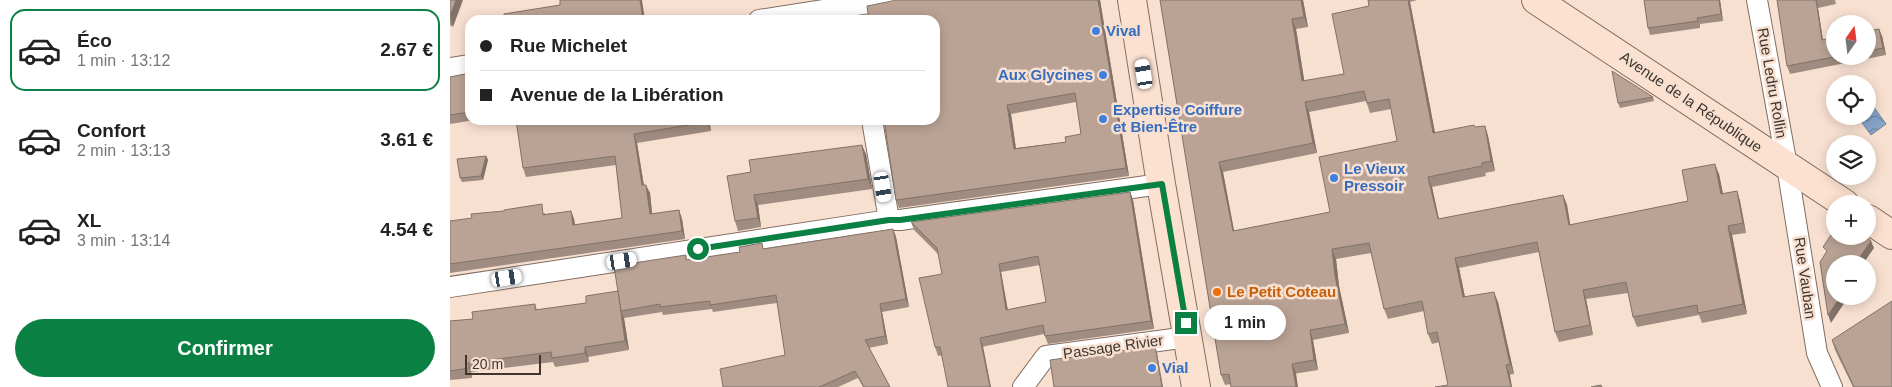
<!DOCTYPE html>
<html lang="fr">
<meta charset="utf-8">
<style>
:root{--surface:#fff;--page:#f2f2f2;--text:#222;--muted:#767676;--line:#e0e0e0;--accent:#0b8043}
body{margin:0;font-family:Arial,sans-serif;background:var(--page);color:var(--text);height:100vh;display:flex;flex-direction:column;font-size:19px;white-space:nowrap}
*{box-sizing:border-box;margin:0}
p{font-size:16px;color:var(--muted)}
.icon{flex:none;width:28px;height:28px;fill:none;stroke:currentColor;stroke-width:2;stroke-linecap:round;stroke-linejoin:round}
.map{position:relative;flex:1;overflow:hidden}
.sheet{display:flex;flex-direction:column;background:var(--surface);width:450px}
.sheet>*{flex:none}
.guide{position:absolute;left:15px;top:15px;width:475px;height:110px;border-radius:15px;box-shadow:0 2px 12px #0003;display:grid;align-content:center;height:110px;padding:0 15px;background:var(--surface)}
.needle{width:32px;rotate:14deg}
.tools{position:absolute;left:1376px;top:15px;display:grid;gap:10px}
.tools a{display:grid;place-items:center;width:50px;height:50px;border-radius:50%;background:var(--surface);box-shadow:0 2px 12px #0003;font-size:25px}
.scale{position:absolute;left:15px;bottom:12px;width:76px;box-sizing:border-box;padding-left:5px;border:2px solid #3e352f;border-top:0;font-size:14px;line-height:18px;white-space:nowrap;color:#3e352f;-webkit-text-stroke:4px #f8e0d1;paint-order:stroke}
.end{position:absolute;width:22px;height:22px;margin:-11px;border:6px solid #0b8043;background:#fff;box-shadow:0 0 0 2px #fff}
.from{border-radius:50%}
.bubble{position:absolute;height:35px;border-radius:18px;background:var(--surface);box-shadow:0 2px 12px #0003;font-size:16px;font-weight:700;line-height:35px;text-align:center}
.car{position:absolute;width:15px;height:30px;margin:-15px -8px;border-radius:6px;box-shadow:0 0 4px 1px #0007;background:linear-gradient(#fff 24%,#345 0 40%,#fff 0 76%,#345 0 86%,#fff 0)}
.guide b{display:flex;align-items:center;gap:18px;height:48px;font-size:19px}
.guide b+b{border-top:1px solid var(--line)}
.guide i{width:12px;height:12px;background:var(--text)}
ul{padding:9px 0 0;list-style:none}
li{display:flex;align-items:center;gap:15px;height:82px;margin:0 10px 8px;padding:0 5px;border:2px solid transparent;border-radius:15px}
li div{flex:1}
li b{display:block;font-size:19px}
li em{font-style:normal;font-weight:700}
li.active{border-color:var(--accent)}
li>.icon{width:45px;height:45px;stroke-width:1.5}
.button{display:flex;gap:10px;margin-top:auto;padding:10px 15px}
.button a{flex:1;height:58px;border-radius:30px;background:var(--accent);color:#fff;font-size:20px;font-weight:700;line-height:58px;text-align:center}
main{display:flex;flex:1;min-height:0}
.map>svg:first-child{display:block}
.water{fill:url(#water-waves);stroke:#70839a}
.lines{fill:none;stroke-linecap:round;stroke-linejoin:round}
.street-casing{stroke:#816d60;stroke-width:22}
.secondary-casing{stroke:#816d60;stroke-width:30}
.street{stroke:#fff;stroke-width:20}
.secondary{stroke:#fce1d0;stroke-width:28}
.wall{fill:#a08c80;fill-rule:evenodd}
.shaded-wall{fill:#827268}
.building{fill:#baa395;stroke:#827268;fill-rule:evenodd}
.route{stroke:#0b8043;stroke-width:6}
.shop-dot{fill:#3f7fe0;stroke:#f8e0d1;stroke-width:2}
.food-dot{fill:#e8710a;stroke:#f8e0d1;stroke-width:2}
.labels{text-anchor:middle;stroke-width:5;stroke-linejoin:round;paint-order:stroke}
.shop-label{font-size:15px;font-weight:bold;fill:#366cbe;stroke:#f8e0d1;text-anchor:start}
.street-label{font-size:15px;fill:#3e352f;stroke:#f8e0d1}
.food-label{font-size:15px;font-weight:bold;fill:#c56008;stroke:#f8e0d1;text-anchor:start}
</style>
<main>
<section class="sheet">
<ul>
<li class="active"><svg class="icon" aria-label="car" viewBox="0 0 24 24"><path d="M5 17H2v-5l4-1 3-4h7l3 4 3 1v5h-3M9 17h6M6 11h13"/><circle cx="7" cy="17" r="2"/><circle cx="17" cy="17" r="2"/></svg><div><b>Éco</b><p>1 min · 13:12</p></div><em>2.67 €</em></li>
<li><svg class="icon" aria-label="car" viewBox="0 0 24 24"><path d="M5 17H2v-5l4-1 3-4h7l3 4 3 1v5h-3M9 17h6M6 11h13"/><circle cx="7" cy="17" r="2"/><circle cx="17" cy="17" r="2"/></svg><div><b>Confort</b><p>2 min · 13:13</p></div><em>3.61 €</em></li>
<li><svg class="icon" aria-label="car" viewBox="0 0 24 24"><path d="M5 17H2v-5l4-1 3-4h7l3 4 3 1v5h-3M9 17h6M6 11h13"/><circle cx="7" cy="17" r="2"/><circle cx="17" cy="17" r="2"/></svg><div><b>XL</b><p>3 min · 13:14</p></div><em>4.54 €</em></li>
</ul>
<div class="button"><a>Confirmer</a></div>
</section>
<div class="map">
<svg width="1442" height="387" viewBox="0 0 1442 387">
<defs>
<pattern id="water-waves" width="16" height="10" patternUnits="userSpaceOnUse" patternTransform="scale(1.25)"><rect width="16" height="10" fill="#86a4c8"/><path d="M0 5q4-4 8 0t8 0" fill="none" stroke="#6f86a3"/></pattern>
</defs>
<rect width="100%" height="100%" fill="#f8e0d1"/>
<path class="water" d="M1418 99 1436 124 1421 135 1407 116H1418Z"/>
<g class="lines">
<defs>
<g id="street">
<path d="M1307 0 1337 166 1367 353 1382 387"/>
<path d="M309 20 438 0"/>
<path d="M0 68 20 65"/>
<path d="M422 120 439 220"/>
<path d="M0 287 439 220H450L711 184"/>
<path d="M573 387 596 356 738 337"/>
</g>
<g id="secondary">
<path d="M682 0 711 184 746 387"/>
<path d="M1086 0 1395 204"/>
<path d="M1418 219 1442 235"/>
</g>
</defs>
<use href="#street" class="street-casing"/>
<use href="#secondary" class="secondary-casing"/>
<use href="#street" class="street"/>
<use href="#secondary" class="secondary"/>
</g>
<g class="wall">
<path d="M0 0 3 27 0 25Z"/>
<path d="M443 0H650L679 176 449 208 446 200 442 1ZM626 102 631 134 616 142 566 148 561 114Z"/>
<path d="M710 0H853L858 27 846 29 854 81 894 74 919 6 918 0H967L960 2 985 133 1035 126 1038 136 1045 171 1035 173 1036 176 982 187 989 219 1113 195 1117 205 1120 225 1238 201 1269 174 1273 194 1287 191 1290 201 1296 233 1282 235 1297 314 1252 323 1249 315 1187 327 1183 317 1178 293 1136 299 1143 335 1109 342 1105 332 1089 252 1009 268 1015 297 1048 302 1064 374 998 385 990 342 982 344 978 334 974 311 938 319 934 309 921 253 886 259 889 286 899 333 863 340 868 370 775 385 771 375ZM916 101 920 113 941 109 947 141 880 212 784 231 773 172 867 153 859 112Z"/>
<path d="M1194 0H1270L1273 21 1250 24V28L1200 35 1198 28Z"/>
<path d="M1327 0H1385L1386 4 1368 8 1373 40 1385 56H1418V31L1432 36 1436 55 1340 74 1337 66Z"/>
<path d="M20 73V120H25L0 124V77Z"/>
<path d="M1203 97 1204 101 1170 108 1168 103Z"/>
<path d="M66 120H113L114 122 129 120H259L261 131 187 143 194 185 200 193 202 214 229 210 232 219 235 239 0 273V221L95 213V214L121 211 124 219 125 225 172 218 166 165 76 177 73 168Z"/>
<path d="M416 154 422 189 308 205 311 227 288 231 285 221 277 176Z"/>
<path d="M36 156 38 160 33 180 12 182 10 178Z"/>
<path d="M680 192 683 200 704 329 598 344 594 334 488 356 485 347 492 274 489 255 464 230 461 222ZM590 265 596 302 558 310 551 272Z"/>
<path d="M443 229 446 237 459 307 432 312 438 344 419 348 440 387H413L408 378 388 387H273L335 355 327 303 263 312 262 309 213 315 212 312 174 318 179 350 138 357 139 362 105 367 103 362 21 372 22 378 0 380V321L23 319 85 304 87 310 136 303 168 291 236 255 237 260Z"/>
<path d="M1382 340 1442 387H1403L1385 350Z"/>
</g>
<g class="shaded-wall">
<path d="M6 0H13L3 27 0 16Z"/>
<path d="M190 0H192L195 20H193Z"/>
<path d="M648 0H650L679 176 676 168Z"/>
<path d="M851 0H853L858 27 854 17Z"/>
<path d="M958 0H959L960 2 987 143 983 133Z"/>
<path d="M1269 0H1270L1273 21 1271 14Z"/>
<path d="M1366 0 1368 8 1374 47 1372 40Z"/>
<path d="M842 19 846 29 856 91 852 81Z"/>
<path d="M1429 29 1432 36 1436 55 1433 48Z"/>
<path d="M855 102 859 112 867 153 863 143Z"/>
<path d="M557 105 561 114 567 157 564 149Z"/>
<path d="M257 120H259L261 131 257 122Z"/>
<path d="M1035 126 1038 136 1045 171 1041 161Z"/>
<path d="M184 134 187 143 195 193 192 185Z"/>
<path d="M412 145 416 154 422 189 418 179Z"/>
<path d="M36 156 38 160 33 180 31 176Z"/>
<path d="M769 162 773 172 786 241 783 231Z"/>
<path d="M1265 164 1269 174 1275 204 1271 194Z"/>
<path d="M978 177 982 187 991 229 988 219Z"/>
<path d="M196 185 200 193 203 223 200 214Z"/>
<path d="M1287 191 1290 201 1296 233 1293 223Z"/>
<path d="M680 192 683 200 704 329 701 321Z"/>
<path d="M304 195 308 205 311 227 308 218Z"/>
<path d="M1113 195 1117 205 1122 235 1119 225Z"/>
<path d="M229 210 232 219 235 239 232 231Z"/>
<path d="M121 211 124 219 126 234 123 225Z"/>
<path d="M1278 226 1282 235 1297 314 1293 304Z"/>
<path d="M443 229 446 237 459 307 456 299Z"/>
<path d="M1421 241 1424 248 1413 264H1405Z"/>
<path d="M882 249 886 259 889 286 899 333 895 324 885 276Z"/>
<path d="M1005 258 1009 268 1017 307 1013 297Z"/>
<path d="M549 264 551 272 559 318 556 310Z"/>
<path d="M1133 290 1136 299 1143 335 1140 325Z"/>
<path d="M168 291 171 311 174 318 179 350 175 341Z"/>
<path d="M1044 292 1048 302 1064 374 1060 364Z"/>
<path d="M1391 296H1399L1381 323 1378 315Z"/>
<path d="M430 304 432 312 438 344 435 336Z"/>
<path d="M860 330 863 340 868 370 864 360Z"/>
<path d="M530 338 533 346 541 387H540Z"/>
<path d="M705 346 707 353 713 387H712Z"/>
<path d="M135 347 138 357 139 362 135 353Z"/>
<path d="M18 363 21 372 22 378 19 368Z"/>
<path d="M842 364 846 373 848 387H846Z"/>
<path d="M1056 365 1060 375 1062 387H1061Z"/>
</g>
<g class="building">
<path d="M0 0H6L0 16Z"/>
<path d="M110 0H190L193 20H53L54 14 110 5Z"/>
<path d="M443 0H648L676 168 446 200 434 120H485V20H419L417 6 442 1ZM625 93 631 134 615 137 616 142 564 149 557 105Z"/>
<path d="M710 0H851L854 17 842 19 852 81 894 74 882 14 919 6 918 0H958L983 133 1024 125 1025 127 1035 126 1041 161 1032 163V166L978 177 988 219 1113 195 1119 225 1238 201 1232 170 1265 164 1271 194 1287 191 1293 223 1278 226 1293 304 1248 313 1247 305 1183 317 1176 282 1133 290 1140 325 1105 332 1087 242 1005 258 1013 297 1044 292 1060 364 1056 365 1061 387H985L998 385 987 332 978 334 972 301 934 309 919 243 882 249 885 276 895 324 860 330 864 360 842 364 846 387H781L779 374 771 375ZM914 91 917 103 939 99 947 141 869 157 880 212 783 231 769 162 863 143 855 102Z"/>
<path d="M1194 0H1269L1271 14 1247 18 1248 21 1198 28Z"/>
<path d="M1327 0H1367H1366L1372 40 1385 37V56H1389L1337 66Z"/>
<path d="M1429 29 1433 48 1418 51V31Z"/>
<path d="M1162 71 1203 97 1168 103Z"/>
<path d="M20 73V112L0 115V77Z"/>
<path d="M66 120H112V122L129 120H257V122L184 134 192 185H196L200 214 229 210 232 231 0 264V221L22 218 21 214 54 211V210L92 204 93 215 121 211 123 225 172 218 165 156 73 168Z"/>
<path d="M412 145 418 179 304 195 308 218 285 221 277 176 301 172 299 160Z"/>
<path d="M36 156 31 176 10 178 7 159Z"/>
<path d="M680 192 701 321 595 336 593 325 530 338 540 387H498L490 347H485L469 278 492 274 487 248 461 222ZM588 256 596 302 556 310 549 264Z"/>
<path d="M443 229 456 299 430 304 435 336 415 340 440 387H414L405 371 369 387H273L270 369 335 355 326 295 260 305V301L210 307V304L171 311 164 266 236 255V260L290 252 289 247 312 243 313 249Z"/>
<path d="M1385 229V236H1415L1421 241 1405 264H1385V296H1391L1378 315 1370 262 1377 251 1373 247Z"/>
<path d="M168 291 175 341 135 347V353L102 358 101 352 18 363 19 368 0 371V321L23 319 22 312 85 304V310L136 303V296Z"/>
<path d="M1442 301V387H1404L1382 340Z"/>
<path d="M705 346 712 387H604L600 360Z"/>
<path d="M1151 385 1152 387H1141Z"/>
</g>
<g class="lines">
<path class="route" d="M248 249 439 220H450L712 184 736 323"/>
</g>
<g class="shop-dot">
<circle cx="646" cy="31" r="5"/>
<circle cx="653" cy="75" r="5"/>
<circle cx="653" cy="119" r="5"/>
<circle cx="884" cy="178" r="5"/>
<circle cx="702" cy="368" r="5"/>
</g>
<circle class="food-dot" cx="767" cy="292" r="5"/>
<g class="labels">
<g class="shop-label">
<text x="656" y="36">Vival</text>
<text x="643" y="80" text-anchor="end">Aux Glycines</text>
<text x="663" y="115">Expertise Coiffure<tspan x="663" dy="17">et Bien-Être</tspan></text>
<text x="894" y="174">Le Vieux<tspan x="894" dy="17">Pressoir</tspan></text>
<text x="712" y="373">Vial</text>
</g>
<g class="street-label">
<text transform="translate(1322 83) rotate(80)" y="5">Rue Ledru Rollin</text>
<text transform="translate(1241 102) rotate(34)" y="5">Avenue de la République</text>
<text transform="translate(1355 278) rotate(82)" y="5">Rue Vauban</text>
<text transform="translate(663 347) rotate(-8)" y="5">Passage Rivier</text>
</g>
<g class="food-label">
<text x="777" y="297">Le Petit Coteau</text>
</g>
</g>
</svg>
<div class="tools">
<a><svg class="needle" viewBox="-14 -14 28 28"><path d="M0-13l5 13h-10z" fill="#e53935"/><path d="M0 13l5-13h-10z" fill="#767676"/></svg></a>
<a><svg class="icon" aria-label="locate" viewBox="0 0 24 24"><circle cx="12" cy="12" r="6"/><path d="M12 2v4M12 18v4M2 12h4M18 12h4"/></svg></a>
<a><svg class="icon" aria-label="layers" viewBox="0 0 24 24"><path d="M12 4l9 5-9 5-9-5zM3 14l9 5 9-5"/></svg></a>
<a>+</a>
<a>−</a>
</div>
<div class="scale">20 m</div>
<i class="end from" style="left:248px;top:249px"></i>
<i class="end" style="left:736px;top:323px"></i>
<div class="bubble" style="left:754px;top:305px;width:82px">1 min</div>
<i class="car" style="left:694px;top:74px;rotate:351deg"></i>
<i class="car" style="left:433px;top:187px;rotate:171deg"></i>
<i class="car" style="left:172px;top:261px;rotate:81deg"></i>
<i class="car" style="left:57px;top:278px;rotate:81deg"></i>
<div class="guide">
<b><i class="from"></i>Rue Michelet</b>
<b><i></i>Avenue de la Libération</b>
</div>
</div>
</main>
